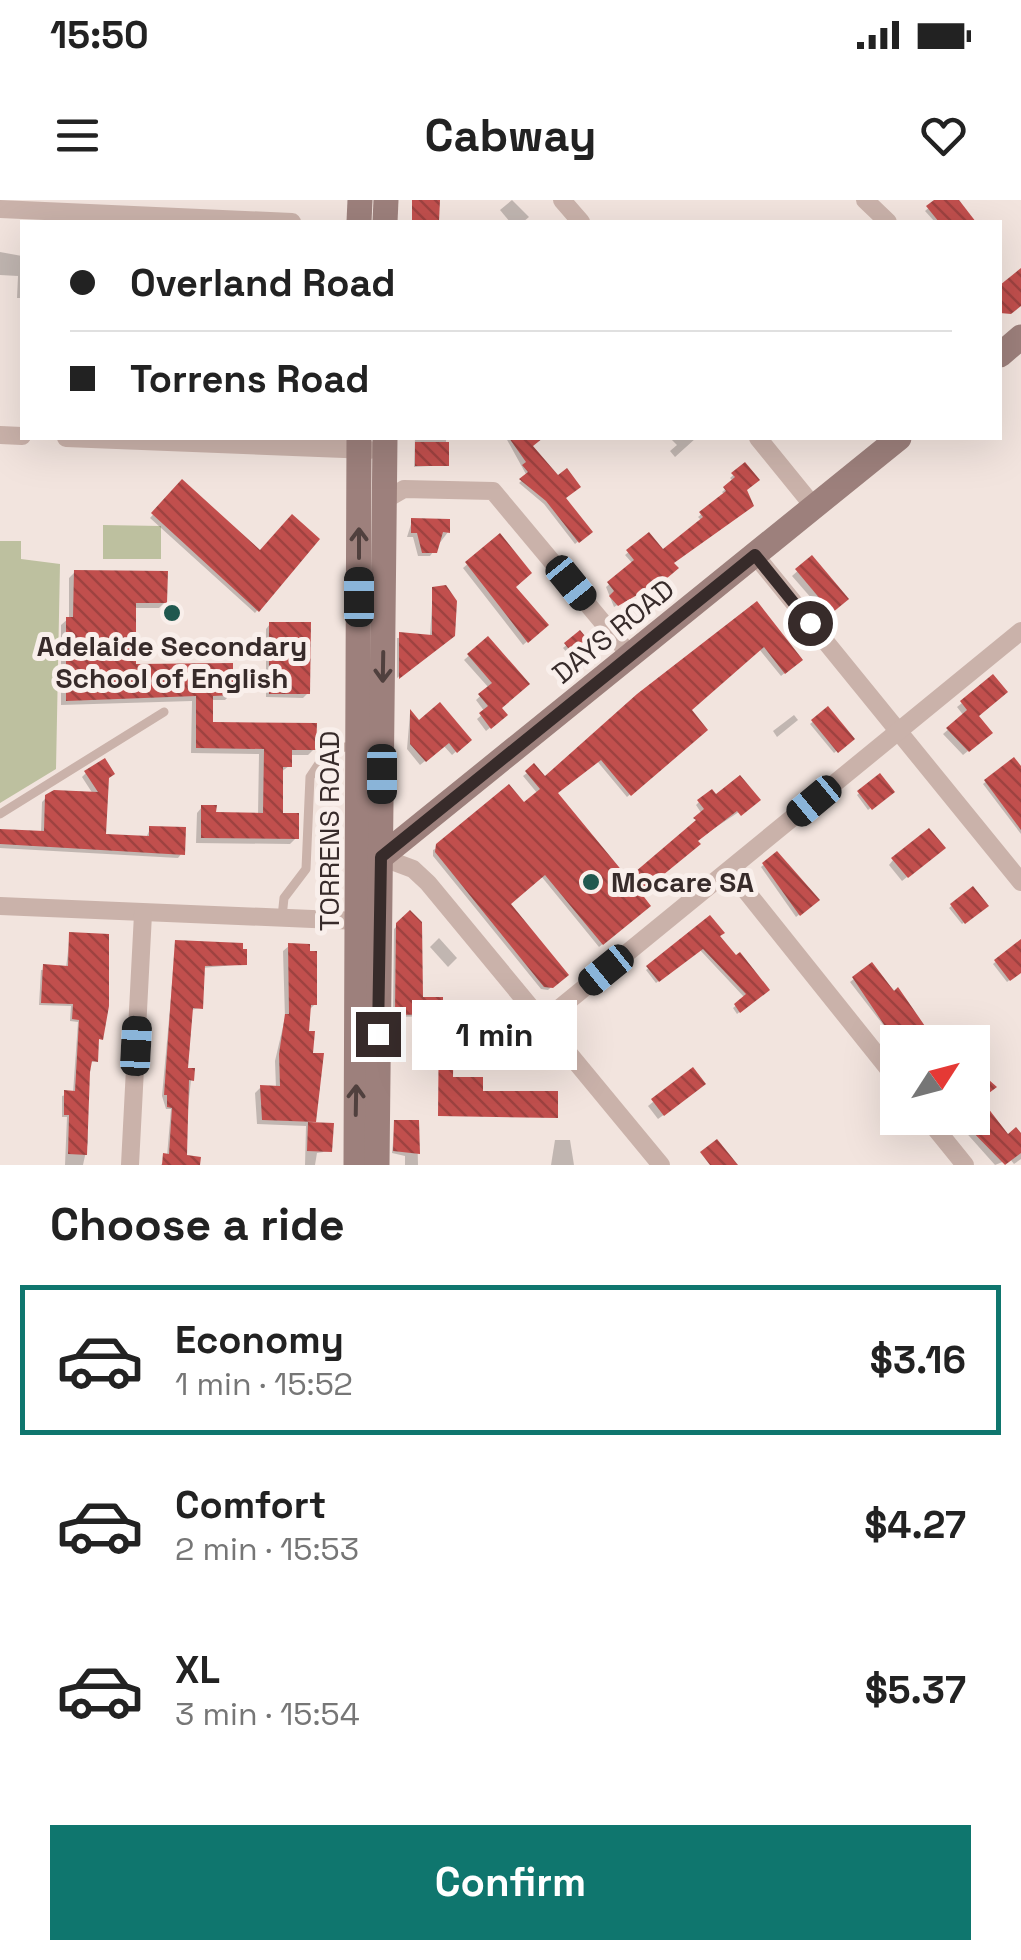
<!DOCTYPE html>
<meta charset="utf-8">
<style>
:root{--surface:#fff;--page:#f2f2f2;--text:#222;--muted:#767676;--line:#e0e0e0;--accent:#0f766e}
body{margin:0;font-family:"Space Grotesk",sans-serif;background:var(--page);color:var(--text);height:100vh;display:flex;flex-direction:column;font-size:38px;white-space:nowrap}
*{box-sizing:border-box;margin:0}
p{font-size:32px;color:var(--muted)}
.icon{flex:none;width:55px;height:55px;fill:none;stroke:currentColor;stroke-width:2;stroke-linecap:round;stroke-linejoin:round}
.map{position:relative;height:965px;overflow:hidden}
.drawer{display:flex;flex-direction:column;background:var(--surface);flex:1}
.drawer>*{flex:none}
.hud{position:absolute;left:20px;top:20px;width:982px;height:220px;border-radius:0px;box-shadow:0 10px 40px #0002;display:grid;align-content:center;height:220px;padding:0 50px;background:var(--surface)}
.needle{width:65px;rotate:54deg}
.fabs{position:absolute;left:880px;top:825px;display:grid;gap:20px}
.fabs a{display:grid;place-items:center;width:110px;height:110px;border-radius:0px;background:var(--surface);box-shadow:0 10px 40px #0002;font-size:50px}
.end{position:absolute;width:45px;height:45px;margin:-22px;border:12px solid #372b2a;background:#fff;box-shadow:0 0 0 5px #fff}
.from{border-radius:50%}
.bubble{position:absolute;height:70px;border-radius:0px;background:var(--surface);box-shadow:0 10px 40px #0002;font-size:32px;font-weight:600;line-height:70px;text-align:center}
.car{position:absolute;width:30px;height:60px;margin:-30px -15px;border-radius:12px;box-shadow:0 0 8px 2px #0007;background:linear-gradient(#222 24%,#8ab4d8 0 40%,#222 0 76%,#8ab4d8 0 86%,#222 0)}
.hud b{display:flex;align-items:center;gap:35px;height:95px;font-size:38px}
.hud b+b{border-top:2px solid var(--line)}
.hud i{width:25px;height:25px;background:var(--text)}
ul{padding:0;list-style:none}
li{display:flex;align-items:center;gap:30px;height:150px;margin:0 20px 15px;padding:0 30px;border:5px solid transparent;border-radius:0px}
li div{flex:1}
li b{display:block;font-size:38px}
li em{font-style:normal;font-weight:600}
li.current{border-color:var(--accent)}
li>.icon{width:90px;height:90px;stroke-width:1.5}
h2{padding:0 50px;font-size:45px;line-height:120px}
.button{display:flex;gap:20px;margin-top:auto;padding:20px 50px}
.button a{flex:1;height:115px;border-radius:0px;background:var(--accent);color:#fff;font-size:40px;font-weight:600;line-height:115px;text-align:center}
.status{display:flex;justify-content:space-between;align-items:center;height:70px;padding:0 50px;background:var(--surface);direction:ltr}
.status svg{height:28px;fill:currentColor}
header{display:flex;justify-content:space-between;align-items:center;height:130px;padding:0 50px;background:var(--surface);font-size:45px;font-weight:600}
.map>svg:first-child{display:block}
.pitch{fill:#bdc09f}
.shadow{fill:#0003}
.building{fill:url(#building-back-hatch)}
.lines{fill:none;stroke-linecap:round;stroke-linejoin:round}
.service{stroke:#cab2aa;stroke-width:9}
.minor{stroke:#cab2aa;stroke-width:18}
.secondary{stroke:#9d807c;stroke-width:25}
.oneway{stroke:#50403e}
.route{stroke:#372b2a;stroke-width:12}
.poi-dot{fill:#20584f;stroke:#f9efeb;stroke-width:4}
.labels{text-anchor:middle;stroke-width:10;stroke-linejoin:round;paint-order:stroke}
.street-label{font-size:28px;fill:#372b2a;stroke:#f9efeb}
.poi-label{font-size:28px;font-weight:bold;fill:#372b2a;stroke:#f9efeb}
</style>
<div class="status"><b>15:50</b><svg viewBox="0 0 49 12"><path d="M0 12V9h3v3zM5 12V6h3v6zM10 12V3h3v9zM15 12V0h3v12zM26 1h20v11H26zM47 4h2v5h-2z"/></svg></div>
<header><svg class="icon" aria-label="menu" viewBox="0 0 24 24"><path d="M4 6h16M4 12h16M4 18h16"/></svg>Cabway<svg class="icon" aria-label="heart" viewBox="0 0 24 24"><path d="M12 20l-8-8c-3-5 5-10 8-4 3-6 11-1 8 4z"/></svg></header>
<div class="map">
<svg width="1021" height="965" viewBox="0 0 1021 965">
<defs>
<pattern id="building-back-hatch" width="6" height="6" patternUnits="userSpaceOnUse" patternTransform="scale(2.5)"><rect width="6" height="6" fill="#c14f4d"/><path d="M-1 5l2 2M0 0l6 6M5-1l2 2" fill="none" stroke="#9e4240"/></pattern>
</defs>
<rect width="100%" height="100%" fill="#f2e4de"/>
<g class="pitch">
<path d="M103 325 161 326V359H103Z"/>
<path d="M0 341H21V359L60 364 56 569 0 603Z"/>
</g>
<g class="shadow">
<path d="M512 0 529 17 523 22H510L500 10Z"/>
<path d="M938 0H956L973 22H935L925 11Z"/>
<path d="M0 52 22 56V98H17L18 76 0 75Z"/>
<path d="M415 238H446V265L414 267Z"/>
<path d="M506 238H540L530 246 589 332 575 344 544 304 519 283 527 276Z"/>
<path d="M670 238H696L675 257 670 251 677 245Z"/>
<path d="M745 265 756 279 671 363 674 371 614 407 606 387 633 364 625 355 649 335 663 353 702 321 698 317 725 295 722 292 734 282 730 278Z"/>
<path d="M182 283 260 354 317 340 255 413 150 318Z"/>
<path d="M412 321 448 332 430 356H418L413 337H407Z"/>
<path d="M499 337 513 387 546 425 523 445 463 368Z"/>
<path d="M811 359 845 399 826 415 792 376Z"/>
<path d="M75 372 165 402 159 408H134V467L231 494 225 500H210V524L314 549 308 555H289V566L281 572 280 616 296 638 290 644 196 643 197 613 202 607 214 615H258L259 554 191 553 192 501 61 505V425L69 418V378Z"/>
<path d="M433 389 449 438 397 478V438L430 437Z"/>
<path d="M756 404 797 463 781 476 759 449 689 510 705 529 627 597 597 561 555 593 628 681 694 625 702 614 696 605 699 602 716 598 757 600 695 641 638 693 648 706 599 747 541 676 508 704 566 774 548 790 541 789 433 656V650L524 606 538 594 523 576 527 573 545 580Z"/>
<path d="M270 424 308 493 303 498 266 497V429Z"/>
<path d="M580 434 592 458 580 468 563 448Z"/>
<path d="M488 439 499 508 505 515 486 531 477 519 485 512 476 500 489 488 464 460Z"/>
<path d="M962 503 976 516 985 537 963 555 943 534 964 516 957 507Z"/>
<path d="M828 509 852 538 834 553 810 524Z"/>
<path d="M410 513 419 523 469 540 452 555 444 546 420 565 407 549Z"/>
<path d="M794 515 798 520 777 537 773 531Z"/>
<path d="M1013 560 1021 570V634L983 584Z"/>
<path d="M86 573 106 578 103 636 146 638 150 629 182 653 178 658 0 648V631L41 633 42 602 47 597 93 594 82 577Z"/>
<path d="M880 577 892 591 868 610 857 595Z"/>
<path d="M938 652 902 681 889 665 893 660Z"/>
<path d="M776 655 817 700 796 717 761 667Z"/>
<path d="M973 689 985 705 962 724 949 708Z"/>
<path d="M410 714 420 799 440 813 438 816 393 817 394 729Z"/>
<path d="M710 719 717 736 766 790 737 814 733 808 745 798 699 749 656 783 646 770Z"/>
<path d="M70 735 100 838 96 843V861L89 863 87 872 88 942 83 965H65L67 917H62V896L73 893 78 822 70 821 71 806 39 805 41 770 66 768Z"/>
<path d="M439 738 457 758 448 767 430 747Z"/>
<path d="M176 743 245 764 202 768 200 808 191 810 185 870 191 880 182 965H161L167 956 171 909H166L162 896Z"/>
<path d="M1016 745 1021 771 1007 782 993 764Z"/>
<path d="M289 746 315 804 308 811 306 833 314 921 310 925 330 951 317 953 315 965H305L306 926 257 924 255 893 261 887 276 888 275 861 285 818 283 751Z"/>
<path d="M871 766 914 811 910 815 930 842 898 844 850 782Z"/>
<path d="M693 870 699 889 658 919 648 906Z"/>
<path d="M978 900 1007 937 1021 938V959L1014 964 1010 959 995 965 953 918H972Z"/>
<path d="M395 922H417L418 965H405V956L392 953Z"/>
<path d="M555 940H570L574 965H551Z"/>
</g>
<g class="building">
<path d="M412 0H440L439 22H412Z"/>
<path d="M934 0H959L976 22H939L926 6Z"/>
<path d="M1021 68V106L1011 114 1000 113V85Z"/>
<path d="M509 238H543L533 246 558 275 567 268 581 287 566 298 593 332 579 343 546 301 519 279 528 272 522 265 526 262Z"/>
<rect x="415" y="242" width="34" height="24"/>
<path d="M745 262 760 280 747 290 754 306 674 363 679 368 653 390 651 387 618 406 609 396 614 391 607 382 634 360 626 350 649 332 663 349 703 317 699 312 726 291 723 287 735 277 731 273Z"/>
<path d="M182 279 260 350 292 314 320 339 259 412 151 313Z"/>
<path d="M411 318 450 319V333L443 332 437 353H422L417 333H411Z"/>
<path d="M500 333 532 373 516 387 549 425 528 443 465 362Z"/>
<path d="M812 355 849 399 832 413 795 369Z"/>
<path d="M74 370 168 371 167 403H136V464L233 463V495L213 496V522L317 523 316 550H292V567H283V613H299V639L201 638V605H217L216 612 263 613 264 549 196 548V496L66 501V417H73Z"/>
<path d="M446 385 457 401 455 436 399 479V432L432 435V387Z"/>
<path d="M757 401 803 460 785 474 764 447 692 510 708 530 631 596 601 560 558 593 628 678 696 620 693 618 704 609 697 600 712 589 716 594 740 575 761 600 741 616 737 611 698 641 701 644 641 693 651 706 603 745 545 675 511 704 569 775 553 788 544 787 435 652 436 644 509 584 524 602 540 589 525 571 534 563 545 576 637 494Z"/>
<path d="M269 422H311L310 494H269Z"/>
<path d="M580 430 595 448V459L584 468 564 443Z"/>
<path d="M488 436 530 484 502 508 508 515 491 529 479 513 488 506 478 494 492 483 467 454Z"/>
<path d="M993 474 1008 492 979 516 993 533 969 552 946 528 967 510 960 501Z"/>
<path d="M440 502 472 540 457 553 449 543 426 562 410 544V509L419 520Z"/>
<path d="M828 506 855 539 838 553 811 520Z"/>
<path d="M1014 557 1021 566V630L984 580Z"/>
<path d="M105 558 115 574 109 578 106 634 149 636V626L186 627 185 655 0 644V629L44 631 45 595 54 590 98 592 84 571Z"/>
<path d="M880 573 895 592 872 610 857 591Z"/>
<path d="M929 628 946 648 908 678 891 658Z"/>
<path d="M777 651 820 700 800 716 762 663Z"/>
<path d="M973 686 989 706 965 724 950 704Z"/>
<path d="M410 710 422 722 423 797H443V814L395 815 396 723Z"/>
<path d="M710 715 725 733 720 736 736 755 740 752 770 790 740 813 734 804 746 794 703 749 659 782 646 766Z"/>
<path d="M69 732 109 734V806L103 840 99 839 98 862 92 861 90 872 87 955 68 954 69 915H64V890L75 891 79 820 72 819 73 804 41 803 43 764 68 766Z"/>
<path d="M1021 739V773L1010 781 994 760Z"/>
<path d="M175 740 243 743V749H247V765L205 766 203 809 193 808 188 868H195L194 881 189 880 187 955 201 957 200 965H162L163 953 169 954 172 908 167 907V895H164Z"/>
<path d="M288 743 310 744V751H317V805H311L309 831H315L313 853H324L316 922 262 920 260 885 280 886 279 854 285 814H289Z"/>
<path d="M872 762 894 791 898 787 936 842H903L887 829 852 777Z"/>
<path d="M439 817H454L453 877H483V891H558V918L438 916Z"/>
<path d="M972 865 997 887 981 899 1008 934 1016 927 1021 933V953L1005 965 963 922 972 918Z"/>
<path d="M693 867 706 884 664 916 651 899Z"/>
<path d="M394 920H419L420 954 393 951Z"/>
<path d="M308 922 334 923 332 952 307 951Z"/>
<path d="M717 939 738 965H710L700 952Z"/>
</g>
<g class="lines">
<g class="service">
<path d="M0 614 164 512"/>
<path d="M282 717 284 698 306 669 310 577 328 550 357 545"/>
</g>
<g class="minor">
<path d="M562 0 581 22"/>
<path d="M865 0 888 22"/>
<path d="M0 9 292 22"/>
<path d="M0 235 22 236"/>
<path d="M66 238 370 250"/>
<path d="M758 238 814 307"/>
<path d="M385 300 404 289 493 291 630 455"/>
<path d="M755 355 1021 682"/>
<path d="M381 657 413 669 428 683 661 965"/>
<path d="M730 671 898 881"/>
<path d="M0 706 359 721"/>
<path d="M545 820 1021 431"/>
<path d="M927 918 965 965"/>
<path d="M130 965 143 714"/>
</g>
<g class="secondary">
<path d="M359 22 360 0"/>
<path d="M385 22 386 0"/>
<path d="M1000 155 1021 137"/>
<path d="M372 657H381L899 238"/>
<path d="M356 965 359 238"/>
<path d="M377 965 385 238"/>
</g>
</g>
<defs><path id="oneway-shaft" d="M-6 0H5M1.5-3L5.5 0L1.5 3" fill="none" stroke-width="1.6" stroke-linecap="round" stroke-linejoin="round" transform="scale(2.5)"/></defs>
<g class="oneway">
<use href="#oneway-shaft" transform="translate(359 343) rotate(-90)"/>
<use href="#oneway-shaft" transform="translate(383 467) rotate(91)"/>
<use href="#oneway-shaft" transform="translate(356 900) rotate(-89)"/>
</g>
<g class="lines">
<path class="route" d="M378 834 381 657 755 355 810 423"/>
</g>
<g class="poi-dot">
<circle cx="172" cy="413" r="10"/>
<circle cx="591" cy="682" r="10"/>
</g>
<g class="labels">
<g class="street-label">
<text transform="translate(613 431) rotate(-39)" y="10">DAYS ROAD</text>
<text transform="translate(329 631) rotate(-90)" y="10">TORRENS ROAD</text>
</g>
<g class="poi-label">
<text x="172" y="456">Adelaide Secondary<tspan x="172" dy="32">School of English</tspan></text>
<text x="611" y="692" text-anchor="start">Mocare SA</text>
</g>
</g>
</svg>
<div class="fabs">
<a><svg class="needle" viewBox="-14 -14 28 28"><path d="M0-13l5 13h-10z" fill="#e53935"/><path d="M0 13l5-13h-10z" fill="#767676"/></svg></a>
</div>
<i class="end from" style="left:810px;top:423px"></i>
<i class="end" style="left:378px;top:834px"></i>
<div class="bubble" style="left:412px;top:800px;width:165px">1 min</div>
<i class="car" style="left:571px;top:383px;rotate:141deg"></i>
<i class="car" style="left:359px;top:397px;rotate:0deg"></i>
<i class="car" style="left:382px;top:574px;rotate:180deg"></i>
<i class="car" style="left:814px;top:601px;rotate:230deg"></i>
<i class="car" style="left:606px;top:770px;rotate:231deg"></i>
<i class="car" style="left:136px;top:846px;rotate:3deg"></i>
<div class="hud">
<b><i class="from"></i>Overland Road</b>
<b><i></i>Torrens Road</b>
</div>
</div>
<section class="drawer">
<h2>Choose a ride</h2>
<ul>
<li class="current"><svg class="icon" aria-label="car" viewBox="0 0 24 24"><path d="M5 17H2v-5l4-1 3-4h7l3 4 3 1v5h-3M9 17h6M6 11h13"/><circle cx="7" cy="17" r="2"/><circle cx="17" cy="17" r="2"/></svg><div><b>Economy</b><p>1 min · 15:52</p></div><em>$3.16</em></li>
<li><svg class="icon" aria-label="car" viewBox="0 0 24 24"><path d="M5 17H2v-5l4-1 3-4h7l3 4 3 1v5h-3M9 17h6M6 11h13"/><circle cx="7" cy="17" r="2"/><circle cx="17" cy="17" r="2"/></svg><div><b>Comfort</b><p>2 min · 15:53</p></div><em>$4.27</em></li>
<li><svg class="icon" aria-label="car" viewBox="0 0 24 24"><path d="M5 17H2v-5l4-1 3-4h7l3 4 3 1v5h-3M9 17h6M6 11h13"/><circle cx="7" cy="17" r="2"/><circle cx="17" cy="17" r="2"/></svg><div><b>XL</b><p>3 min · 15:54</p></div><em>$5.37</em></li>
</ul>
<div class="button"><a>Confirm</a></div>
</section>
